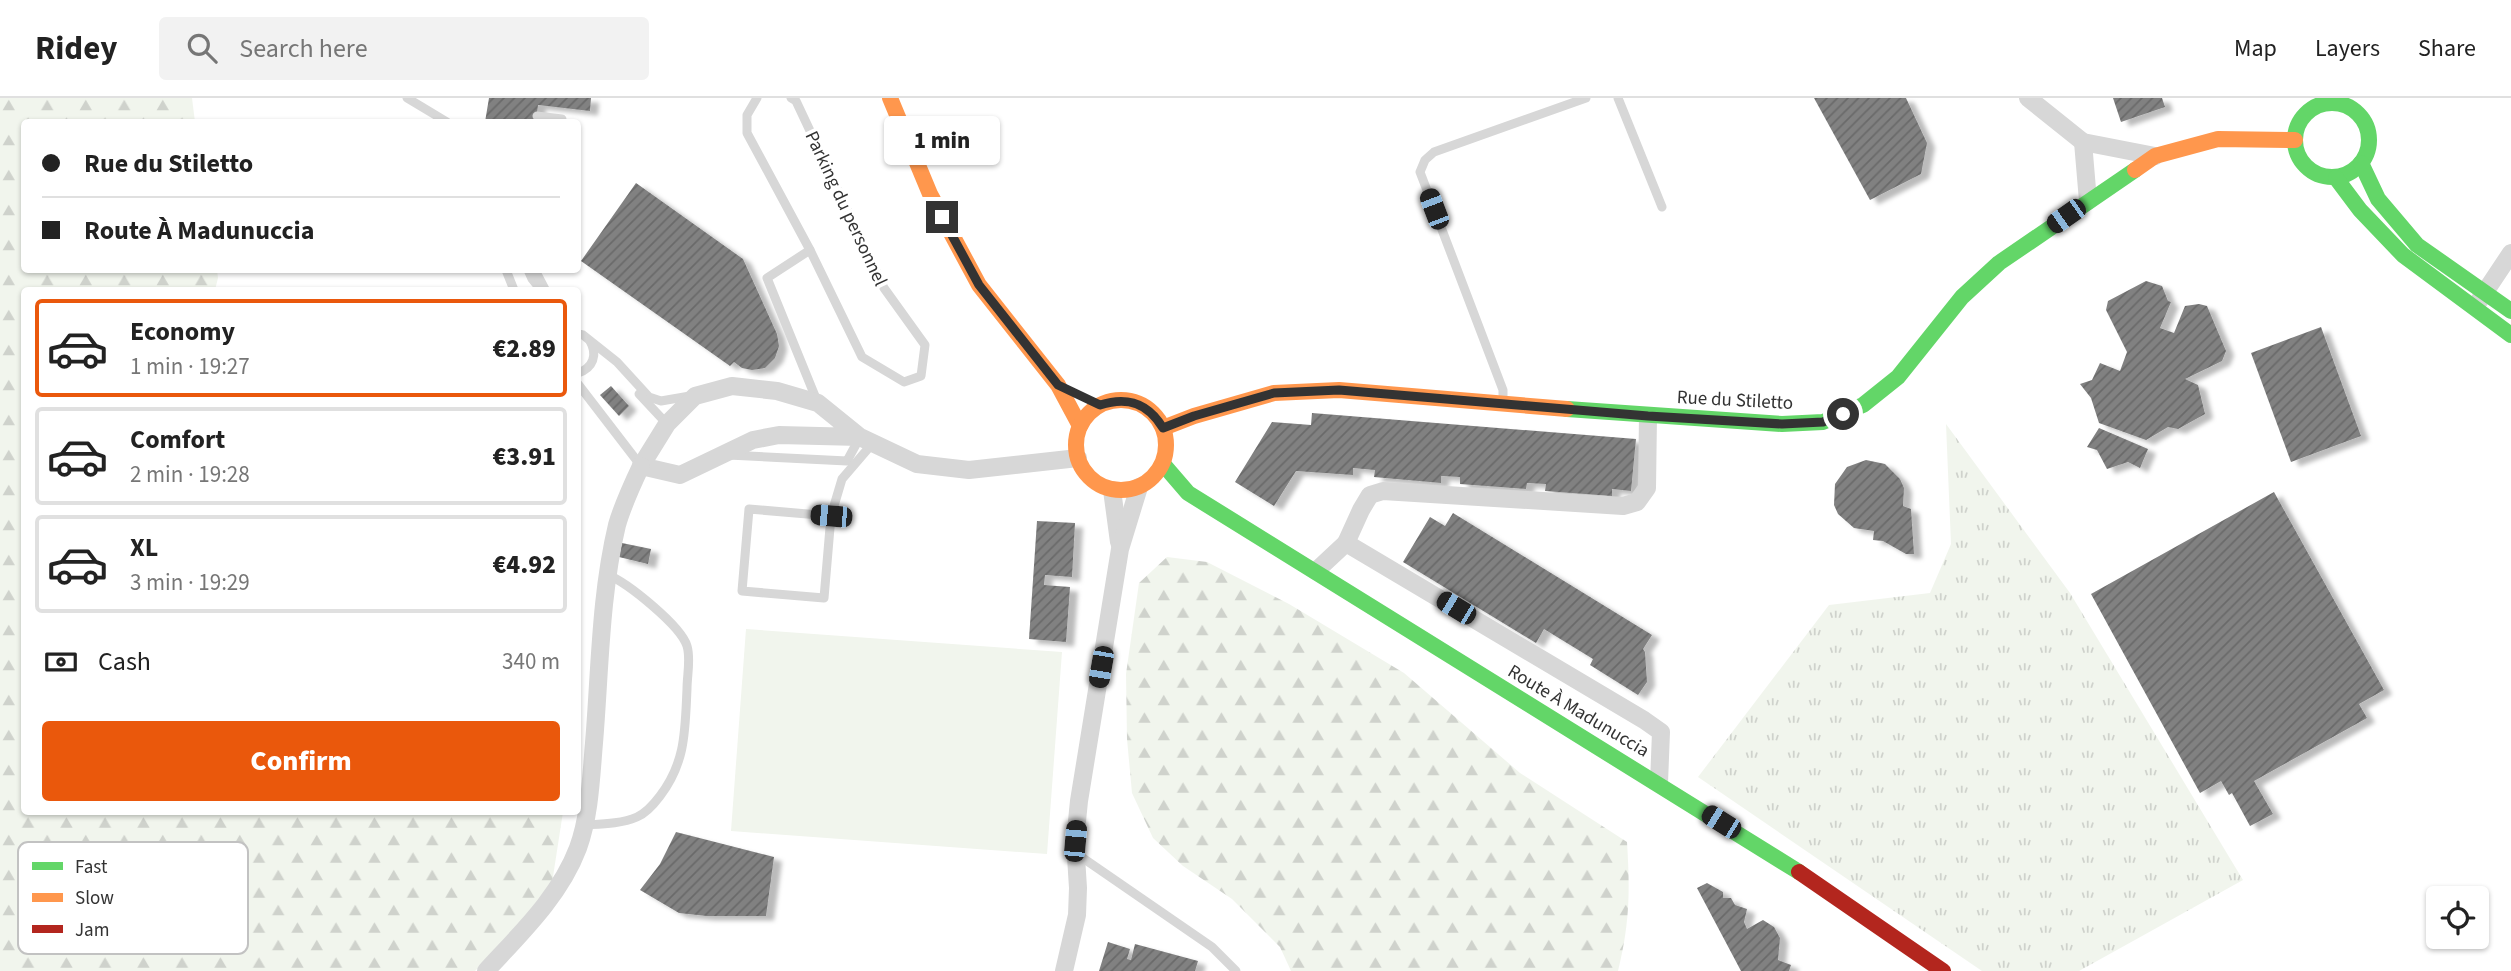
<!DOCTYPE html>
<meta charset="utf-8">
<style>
:root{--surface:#fff;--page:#f2f2f2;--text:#222;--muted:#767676;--line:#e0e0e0;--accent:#ea580c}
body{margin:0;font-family:"Source Sans 3",sans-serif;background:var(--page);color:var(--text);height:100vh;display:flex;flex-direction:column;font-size:26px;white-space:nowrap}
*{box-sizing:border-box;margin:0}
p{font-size:23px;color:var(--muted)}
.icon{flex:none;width:38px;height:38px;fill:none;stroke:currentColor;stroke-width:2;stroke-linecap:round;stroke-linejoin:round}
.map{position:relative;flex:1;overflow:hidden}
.sheet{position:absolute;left:21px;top:189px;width:560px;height:528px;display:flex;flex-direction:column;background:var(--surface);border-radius:7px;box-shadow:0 2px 5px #0004}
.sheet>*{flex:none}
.banner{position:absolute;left:21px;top:21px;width:560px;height:154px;border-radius:7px;box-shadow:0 2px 5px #0004;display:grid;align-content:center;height:154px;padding:0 21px;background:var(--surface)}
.fabs{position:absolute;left:2426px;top:788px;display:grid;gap:14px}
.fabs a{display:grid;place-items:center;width:63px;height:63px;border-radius:7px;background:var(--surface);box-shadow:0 2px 5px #0004;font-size:35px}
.end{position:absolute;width:32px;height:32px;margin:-16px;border:9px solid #333;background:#fff;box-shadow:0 0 0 4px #fff}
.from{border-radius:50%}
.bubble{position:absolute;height:49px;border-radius:7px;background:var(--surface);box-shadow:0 2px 5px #0004;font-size:23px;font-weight:800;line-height:49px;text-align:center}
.car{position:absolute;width:21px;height:42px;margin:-21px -10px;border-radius:9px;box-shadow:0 0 5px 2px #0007;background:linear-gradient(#222 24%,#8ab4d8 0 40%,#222 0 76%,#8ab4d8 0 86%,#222 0)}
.banner b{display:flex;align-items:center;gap:24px;height:66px;font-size:26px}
.banner b+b{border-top:2px solid var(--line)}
.banner i{width:18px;height:18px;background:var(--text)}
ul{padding:12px 0 0;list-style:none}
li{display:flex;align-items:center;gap:21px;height:98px;margin:0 14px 10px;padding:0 7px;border:4px solid var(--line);border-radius:7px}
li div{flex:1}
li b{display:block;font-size:26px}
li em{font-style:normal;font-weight:800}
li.current{border-color:var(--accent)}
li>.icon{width:63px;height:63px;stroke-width:1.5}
.pay{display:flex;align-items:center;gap:18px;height:77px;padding:0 21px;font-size:26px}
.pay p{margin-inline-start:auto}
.cta{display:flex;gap:14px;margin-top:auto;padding:14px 21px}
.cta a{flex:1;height:80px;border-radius:7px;background:var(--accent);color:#fff;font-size:28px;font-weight:800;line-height:80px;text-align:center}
header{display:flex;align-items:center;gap:42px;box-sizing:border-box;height:98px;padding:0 35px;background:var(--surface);border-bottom:2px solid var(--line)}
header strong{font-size:33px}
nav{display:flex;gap:38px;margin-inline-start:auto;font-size:24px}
.search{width:490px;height:63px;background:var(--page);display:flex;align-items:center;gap:18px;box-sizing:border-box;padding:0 24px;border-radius:7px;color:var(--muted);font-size:26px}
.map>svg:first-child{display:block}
.grass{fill:url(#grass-tufts)}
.forest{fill:url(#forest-firs)}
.pitch{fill:#f1f5ed}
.building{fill:url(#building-hatch);filter:url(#shadow)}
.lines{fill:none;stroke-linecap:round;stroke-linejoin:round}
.lane{stroke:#d7d7d7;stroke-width:9}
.street{stroke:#d7d7d7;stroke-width:18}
.fast{stroke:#63d668;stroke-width:16}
.slow{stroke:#ff974d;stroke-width:16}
.jam{stroke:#b3261e;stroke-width:16}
.route{stroke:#333;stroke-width:9}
.labels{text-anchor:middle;stroke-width:7;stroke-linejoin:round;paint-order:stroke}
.street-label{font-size:19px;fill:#333;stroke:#fff}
.key{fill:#fff;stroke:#c2c2c2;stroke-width:2}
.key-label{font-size:19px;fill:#333}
</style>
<header>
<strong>Ridey</strong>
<div class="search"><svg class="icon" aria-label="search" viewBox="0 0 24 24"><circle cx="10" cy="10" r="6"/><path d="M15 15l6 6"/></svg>Search here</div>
<nav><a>Map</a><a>Layers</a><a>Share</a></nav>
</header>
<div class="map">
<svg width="2511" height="873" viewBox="0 0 2511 873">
<defs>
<pattern id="grass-tufts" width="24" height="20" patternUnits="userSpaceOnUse" patternTransform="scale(1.75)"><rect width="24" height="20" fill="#f1f5ed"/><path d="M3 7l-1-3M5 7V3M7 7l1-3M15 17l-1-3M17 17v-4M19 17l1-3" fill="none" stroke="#cfd2cc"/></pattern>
<pattern id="forest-firs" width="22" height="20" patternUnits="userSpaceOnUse" patternTransform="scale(1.75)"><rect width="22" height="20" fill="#f1f5ed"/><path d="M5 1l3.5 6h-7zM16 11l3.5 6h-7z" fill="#cfd2cc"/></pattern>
<pattern id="building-hatch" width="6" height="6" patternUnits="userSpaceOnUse" patternTransform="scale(1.75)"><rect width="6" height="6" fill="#818181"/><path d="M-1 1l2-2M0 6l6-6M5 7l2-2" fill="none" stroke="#6a6a6a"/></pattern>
<filter id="shadow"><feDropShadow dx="8" dy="4.5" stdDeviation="2" flood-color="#0004"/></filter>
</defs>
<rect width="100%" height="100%" fill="#fff"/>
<path class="grass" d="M1946 326 2070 495 2243 782 2079 873H1982L1698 679 1829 507 1930 495 1951 446Z"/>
<g class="forest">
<path d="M0 0H192L195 24H24V172H217L218 180 215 192H24V714H563L550 798 475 873H0Z"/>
<path d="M1167 459 1207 464 1289 506 1404 575 1520 675 1627 744C1630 792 1630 825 1618 873H1291L1280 849 1232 801 1183 768 1153 740 1132 695 1127 641 1126 576 1139 485Z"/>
</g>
<path class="pitch" d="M746 531 1062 554 1047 756 731 733Z"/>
<g class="building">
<path d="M489 0H591L590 13 538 7 536 24H485Z"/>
<path d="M1814 0H1906L1927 45 1921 76 1870 102Z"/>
<path d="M2113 0H2162L2165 9 2121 24Z"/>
<path d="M636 85 743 161 777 236 779 248 775 260 765 270 752 272 742 270 734 264 730 268 581 163Z"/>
<path d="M2146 183 2162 188 2168 203 2171 204 2160 230 2174 235 2185 208 2199 206 2207 208 2226 253 2222 263 2185 281 2198 287 2205 316 2178 331 2168 329 2146 342 2099 325 2091 300 2080 286 2092 282 2100 265 2120 273 2127 254 2106 212 2108 203Z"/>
<path d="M2321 229 2361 338 2291 364 2251 255Z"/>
<path d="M611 288 629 308 619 318 600 297Z"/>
<path d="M1312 315 1636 341 1631 393 1612 391V398L1545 393 1546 386 1527 385 1526 391 1460 386V379L1441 378V385L1374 379 1375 372 1353 370V377L1296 373 1274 408 1235 384 1272 324 1311 327Z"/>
<path d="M2099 330 2148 351 2140 370 2128 364 2107 371 2097 352 2087 349Z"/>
<path d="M1866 362 1885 366 1900 381 1904 390 1903 408 1911 411 1914 456H1906L1883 443 1873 442 1874 433 1854 430 1838 416 1834 407 1835 386 1847 369Z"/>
<path d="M2274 394 2384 592 2359 606 2367 620 2254 683 2273 716 2250 728 2232 695 2229 697 2221 683 2200 695 2091 496Z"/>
<path d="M1453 415 1652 537 1643 551 1645 554 1647 584 1638 597 1590 567 1593 561 1544 531 1536 545 1403 464 1430 419 1445 428Z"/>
<path d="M1037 423 1075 425 1072 479 1045 477 1044 487 1070 489 1066 544 1029 541Z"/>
<path d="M622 445 651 451 648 466 619 459Z"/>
<path d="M676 734 774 759 766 818H707L679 815 640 792 660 766Z"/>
<path d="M1707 785 1723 794V800H1731L1735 807 1747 811 1744 824 1747 831 1763 822 1774 829 1780 840 1778 862 1791 867 1789 873H1741L1697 790Z"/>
<path d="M1108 844 1130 851 1127 861 1131 862 1135 846 1198 863 1195 873H1099Z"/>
</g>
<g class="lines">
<g class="lane">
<path d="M407 0 447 24"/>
<path d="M757 0 747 17V35L810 152 862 259 904 284 921 278 925 247 884 190 796 3 791 0"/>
<path d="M1618 0 1662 109"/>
<path d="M537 18 562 21 561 24"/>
<path d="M810 152 767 180 817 303"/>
<path d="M506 172 514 192"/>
<path d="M528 172 532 181 541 192"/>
<path d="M535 172 545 191"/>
<path d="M578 236 583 237 617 264 649 299 661 303 690 298"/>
<path d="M578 275C593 270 598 257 590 243"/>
<path d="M578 286 641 368"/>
<path d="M639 296 667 326"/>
<path d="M1503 304V292L1420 74 1425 62 1434 54 1586 0"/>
<path d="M728 357 847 363 860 339"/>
<path d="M831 418 749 411 742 493 824 500 831 418 842 381 872 346"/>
<path d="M584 727C601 726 621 726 637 719 646 715 654 706 660 698 686 664 685 632 687 591 687 577 691 561 687 548 681 528 628 485 608 477"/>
<path d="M1077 756 1212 849 1236 873"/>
</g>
<g class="street">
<path d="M2028 0 2083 44 2155 58"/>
<path d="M2083 44 2088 103"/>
<path d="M2479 203 2511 155"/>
<path d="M860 339 779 337 753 342 680 377 641 368 667 326 695 298 732 288 777 293 818 305 860 339 917 366 969 372 1078 360"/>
<path d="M1112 392 1119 444"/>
<path d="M1346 445 1361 412 1370 397 1383 393 1623 408 1637 404 1647 390 1648 318"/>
<path d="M1316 473 1346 445 1644 622 1661 634 1659 685"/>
<path d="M486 873C520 836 560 798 578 750 590 717 591 679 594 645 600 573 600 498 617 427 623 406 632 387 641 368"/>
<path d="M1064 873 1077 817 1078 790 1075 743 1079 703 1120 451 1139 389"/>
</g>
<g class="fast">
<circle cx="2332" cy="42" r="37"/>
<path d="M2361 65 2378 101 2417 147 2511 213"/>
<path d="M2336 80 2360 112 2403 157 2511 237"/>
<path d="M1567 311 1782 326 1823 324 1863 307 1898 279 1962 199 1999 165 2135 72"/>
<path d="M1163 366 1188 395 1799 774"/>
</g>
<g class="slow">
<path d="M890 0 930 96 979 187 1058 287 1080 328"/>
<path d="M2135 72 2155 58 2218 41 2295 42"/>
<circle cx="1121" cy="347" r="45"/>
<path d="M1163 330 1194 318 1274 295 1339 292 1567 311"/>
</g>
<path class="jam" d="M1799 774 1943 873"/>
</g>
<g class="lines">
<path class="route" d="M942 119 979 187 1058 287 1100 307C1128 298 1148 305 1163 330L1194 318 1274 295 1339 292 1648 318 1782 326 1823 324 1843 316"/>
</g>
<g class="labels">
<g class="street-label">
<text transform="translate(847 110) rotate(65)" y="7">Parking du personnel</text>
<text transform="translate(1735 301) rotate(3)" y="7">Rue du Stiletto</text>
<text transform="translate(1579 612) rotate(31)" y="7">Route À Madunuccia</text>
</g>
</g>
<rect x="18" y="744" width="230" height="112" rx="10" class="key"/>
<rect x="32" y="764" width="31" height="8" fill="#63d668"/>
<rect x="32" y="795" width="31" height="9" fill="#ff974d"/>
<rect x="32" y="827" width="31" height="8" fill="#b3261e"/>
<g class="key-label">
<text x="75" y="775">Fast</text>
<text x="75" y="806">Slow</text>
<text x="75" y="838">Jam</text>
</g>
</svg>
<div class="fabs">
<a><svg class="icon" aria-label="locate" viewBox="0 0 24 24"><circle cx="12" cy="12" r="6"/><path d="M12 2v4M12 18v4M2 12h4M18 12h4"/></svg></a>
</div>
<i class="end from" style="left:1843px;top:316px"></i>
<i class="end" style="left:942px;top:119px"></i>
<div class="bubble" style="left:884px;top:18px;width:116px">1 min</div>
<i class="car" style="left:1434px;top:111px;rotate:339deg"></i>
<i class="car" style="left:2066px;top:118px;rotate:235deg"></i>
<i class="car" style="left:831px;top:418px;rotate:275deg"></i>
<i class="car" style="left:1456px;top:510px;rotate:301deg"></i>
<i class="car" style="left:1101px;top:569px;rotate:190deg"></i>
<i class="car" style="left:1721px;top:724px;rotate:302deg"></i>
<i class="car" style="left:1075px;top:743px;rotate:5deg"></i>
<div class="banner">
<b><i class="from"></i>Rue du Stiletto</b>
<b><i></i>Route À Madunuccia</b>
</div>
<section class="sheet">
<ul>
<li class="current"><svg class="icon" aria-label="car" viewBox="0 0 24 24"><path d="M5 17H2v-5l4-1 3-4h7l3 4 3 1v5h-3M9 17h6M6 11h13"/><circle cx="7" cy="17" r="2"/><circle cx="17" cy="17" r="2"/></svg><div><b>Economy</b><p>1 min · 19:27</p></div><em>€2.89</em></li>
<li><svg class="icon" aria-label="car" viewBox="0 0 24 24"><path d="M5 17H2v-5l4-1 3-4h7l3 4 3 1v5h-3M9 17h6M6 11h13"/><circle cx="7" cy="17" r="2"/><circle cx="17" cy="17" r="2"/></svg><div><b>Comfort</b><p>2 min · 19:28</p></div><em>€3.91</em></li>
<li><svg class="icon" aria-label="car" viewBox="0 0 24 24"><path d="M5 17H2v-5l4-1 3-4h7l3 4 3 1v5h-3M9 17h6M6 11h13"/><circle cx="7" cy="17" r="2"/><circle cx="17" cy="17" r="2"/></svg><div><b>XL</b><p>3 min · 19:29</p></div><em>€4.92</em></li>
</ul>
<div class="pay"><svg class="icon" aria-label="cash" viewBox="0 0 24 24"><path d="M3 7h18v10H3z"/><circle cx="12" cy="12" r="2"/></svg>Cash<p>340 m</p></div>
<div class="cta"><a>Confirm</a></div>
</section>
</div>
